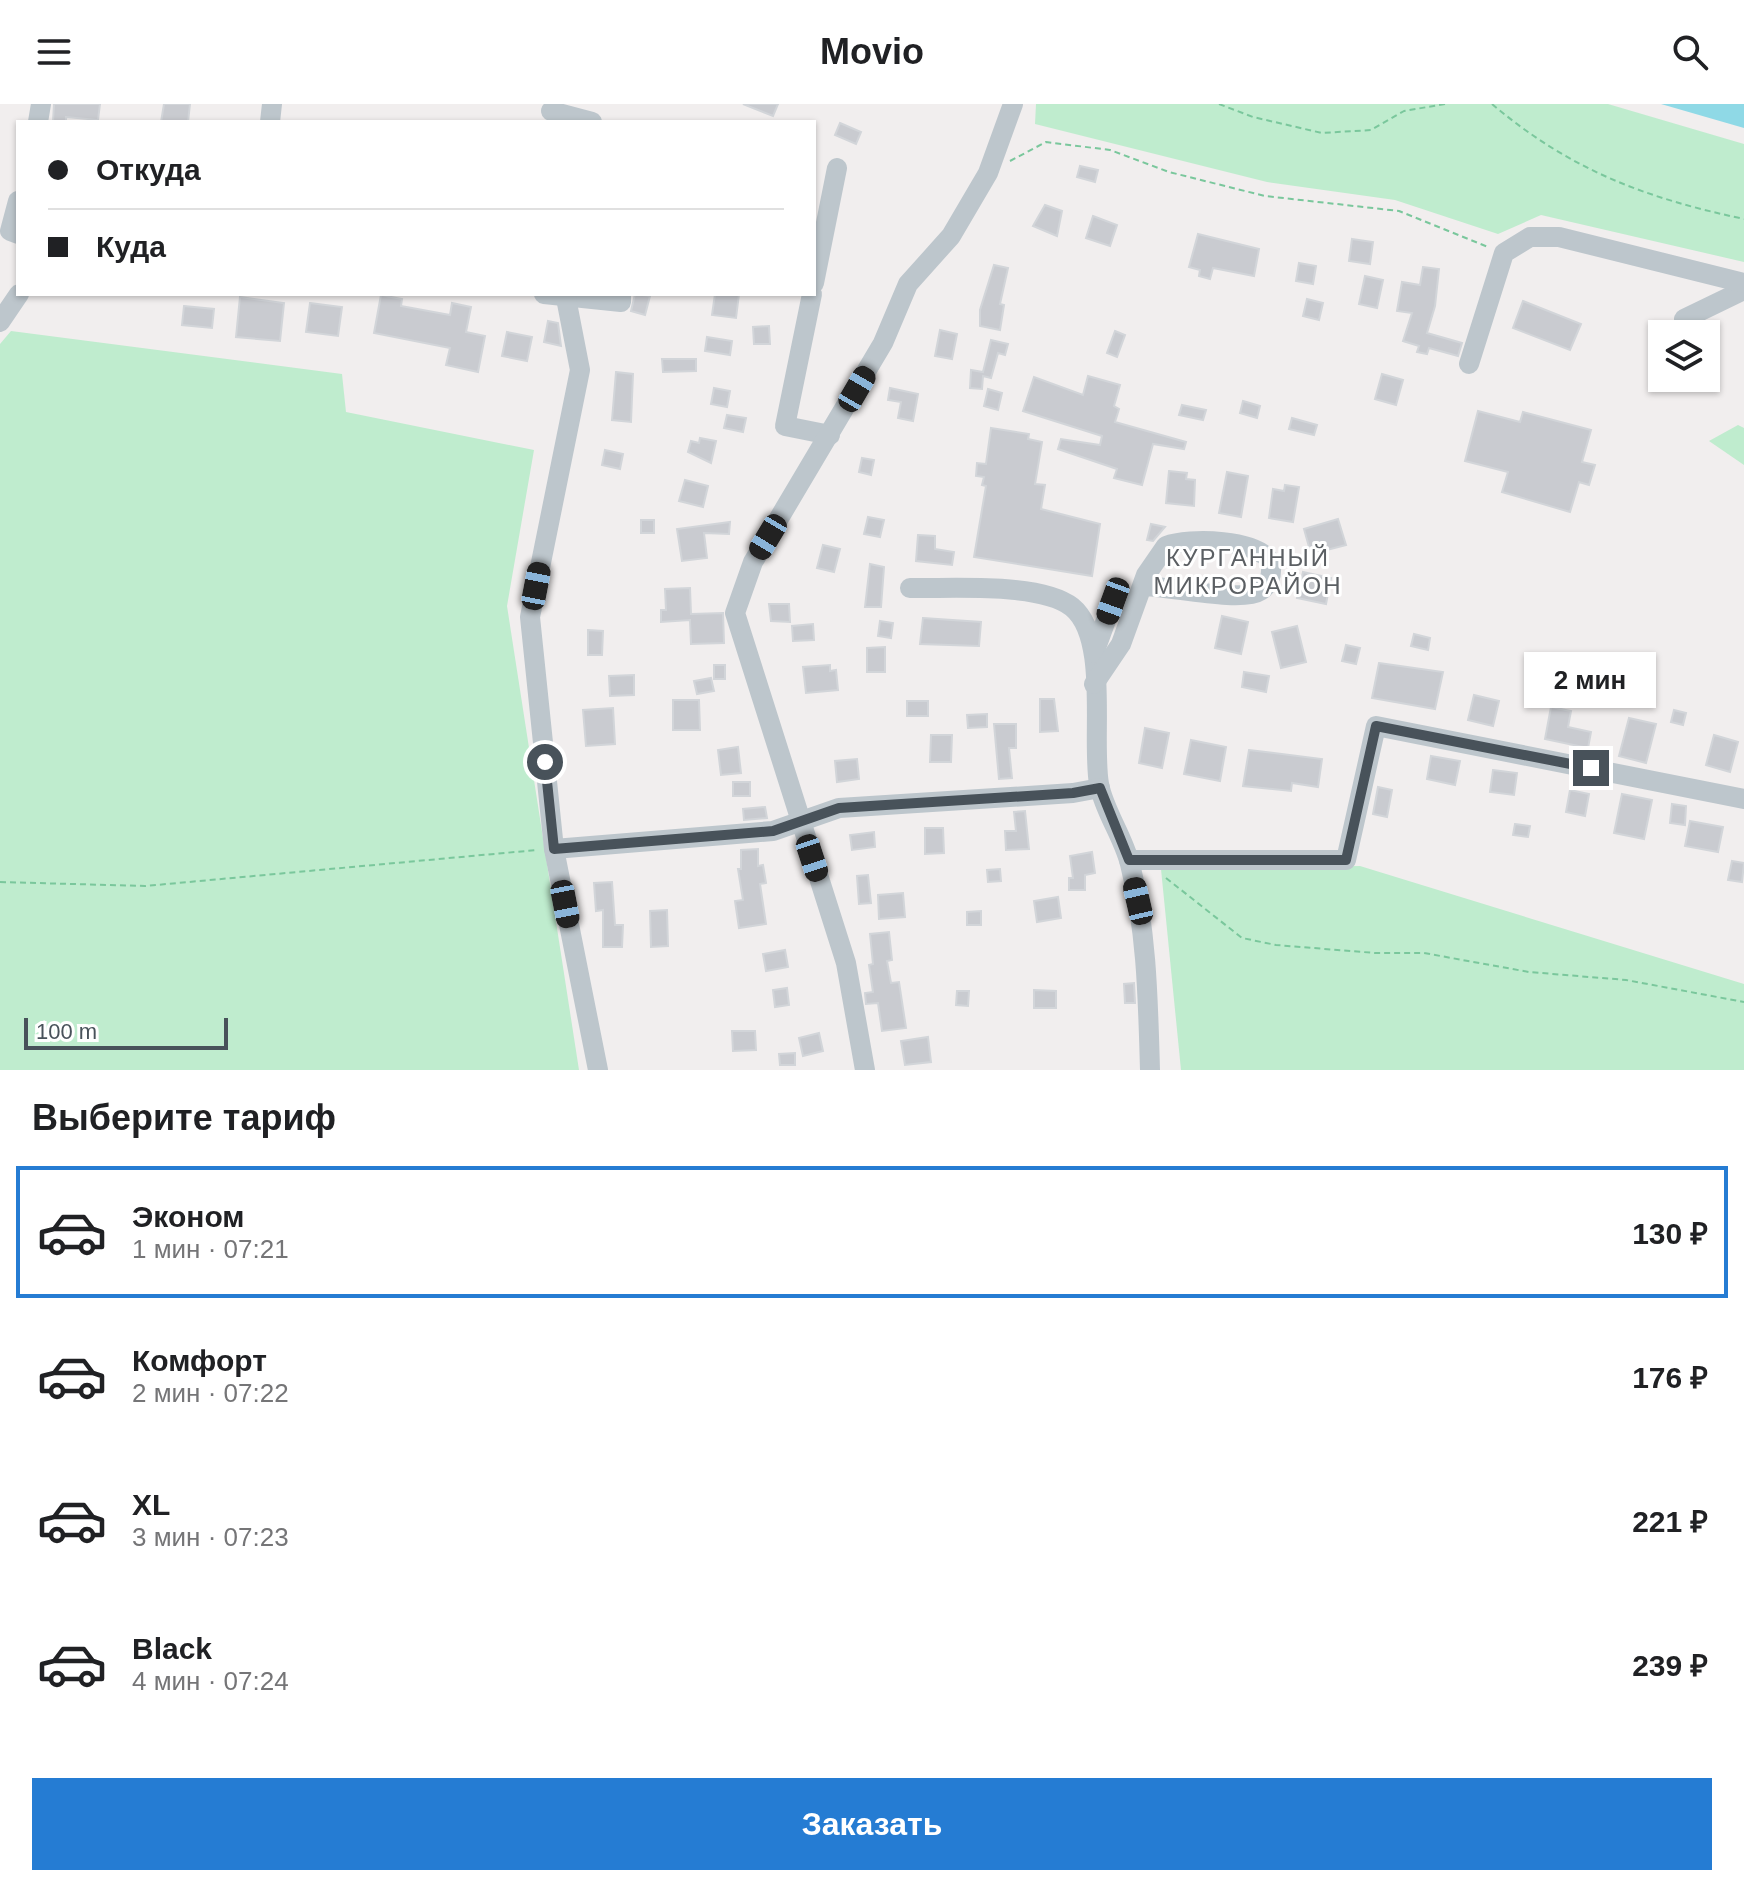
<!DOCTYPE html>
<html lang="ru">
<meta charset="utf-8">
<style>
:root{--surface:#fff;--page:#f6f6f6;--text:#202124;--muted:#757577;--line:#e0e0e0;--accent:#257cd3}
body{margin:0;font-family:Helvetica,sans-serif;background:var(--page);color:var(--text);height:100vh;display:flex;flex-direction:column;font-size:30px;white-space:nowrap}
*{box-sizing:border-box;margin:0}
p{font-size:26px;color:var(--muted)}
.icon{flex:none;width:44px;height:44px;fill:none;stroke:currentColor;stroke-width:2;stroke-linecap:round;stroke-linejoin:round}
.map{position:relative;height:966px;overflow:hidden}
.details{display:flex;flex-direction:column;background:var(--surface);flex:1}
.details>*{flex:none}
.banner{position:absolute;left:16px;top:16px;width:800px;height:176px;border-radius:0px;box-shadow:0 2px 6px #0004;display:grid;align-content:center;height:176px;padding:0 32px;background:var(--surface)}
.buttons{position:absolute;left:1648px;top:216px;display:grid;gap:16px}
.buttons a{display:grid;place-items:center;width:72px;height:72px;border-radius:0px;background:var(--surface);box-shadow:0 2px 6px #0004;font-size:40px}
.scale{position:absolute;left:24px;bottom:20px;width:204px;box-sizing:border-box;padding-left:8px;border:4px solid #48525a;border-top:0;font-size:22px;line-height:28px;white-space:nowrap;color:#48525a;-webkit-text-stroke:6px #fff;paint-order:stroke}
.end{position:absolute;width:36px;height:36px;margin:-18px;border:10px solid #48525a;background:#fff;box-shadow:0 0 0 4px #fff}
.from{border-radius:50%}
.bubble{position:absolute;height:56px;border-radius:0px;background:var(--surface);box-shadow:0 2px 6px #0004;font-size:26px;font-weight:700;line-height:56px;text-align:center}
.car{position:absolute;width:24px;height:48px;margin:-24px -12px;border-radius:10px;box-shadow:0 0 6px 2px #0007;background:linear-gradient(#222 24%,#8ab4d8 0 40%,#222 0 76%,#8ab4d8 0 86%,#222 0)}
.banner b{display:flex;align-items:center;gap:28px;height:76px;font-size:30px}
.banner b+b{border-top:2px solid var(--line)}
.banner i{width:20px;height:20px;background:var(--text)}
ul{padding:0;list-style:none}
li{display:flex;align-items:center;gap:24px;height:132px;margin:0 16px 12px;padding:0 16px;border:4px solid transparent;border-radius:0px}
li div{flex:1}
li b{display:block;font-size:30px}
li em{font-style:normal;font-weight:700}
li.current{border-color:var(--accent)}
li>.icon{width:72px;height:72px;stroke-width:1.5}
h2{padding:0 32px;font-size:36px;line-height:96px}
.cta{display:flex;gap:16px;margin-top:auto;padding:16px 32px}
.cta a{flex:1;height:92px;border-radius:0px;background:var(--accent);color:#fff;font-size:32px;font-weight:700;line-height:92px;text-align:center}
header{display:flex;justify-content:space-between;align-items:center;height:104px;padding:0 32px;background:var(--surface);font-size:36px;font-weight:700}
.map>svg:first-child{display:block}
.green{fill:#bfecce}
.water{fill:#8fd9e6}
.building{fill:#c9cbd0;stroke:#d2d5d9;stroke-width:2}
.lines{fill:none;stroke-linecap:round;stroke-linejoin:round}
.path{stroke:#7ac79c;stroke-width:2;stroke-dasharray:6 4;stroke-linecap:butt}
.minor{stroke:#bdc6cc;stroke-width:20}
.route{stroke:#48525a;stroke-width:10}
.labels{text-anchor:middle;stroke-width:6;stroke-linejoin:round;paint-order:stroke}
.neighbourhood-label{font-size:24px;letter-spacing:2px;fill:#5b5f63;stroke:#fff}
</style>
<header><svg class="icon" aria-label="menu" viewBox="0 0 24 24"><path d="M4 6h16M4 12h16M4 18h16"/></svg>Movio<svg class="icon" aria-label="search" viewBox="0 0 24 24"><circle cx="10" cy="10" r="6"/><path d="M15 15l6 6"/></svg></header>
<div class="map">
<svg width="1744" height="966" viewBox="0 0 1744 966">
<rect width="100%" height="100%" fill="#f1eeee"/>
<g class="green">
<path d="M1036 0H1608L1744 40V158L1541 111 1498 130 1395 96 1267 78 1035 20Z"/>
<path d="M11 227 342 270 346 308 534 346 507 502 579 966H0V240Z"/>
<path d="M1738 321 1744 324V361L1709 337Z"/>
<path d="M1360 762 1744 880V966H1181L1161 765Z"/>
</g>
<path class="water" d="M1661 0H1744V24Z"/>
<g class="building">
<path d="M54 0H100L98 16 66 13V18H53Z"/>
<path d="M164 0H190L188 18H161Z"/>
<path d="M743 0H778L773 12Z"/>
<path d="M840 19 861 28 856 40 835 31Z"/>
<path d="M1080 62 1098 66 1095 78 1077 73Z"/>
<path d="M1045 101 1062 107 1057 132 1033 122Z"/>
<path d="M1093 112 1117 121 1110 142 1086 134Z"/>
<path d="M1198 130 1259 145 1254 172 1213 164 1210 175 1199 172 1200 166 1189 163Z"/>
<path d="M1352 135 1373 138 1370 160 1349 157Z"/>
<path d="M1299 159 1316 162 1313 180 1296 177Z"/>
<path d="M994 161 1008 164 1000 200 1004 201 1000 226 980 222V206Z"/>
<path d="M1423 163 1439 165 1435 202 1427 229 1462 239 1458 252 1429 244 1427 250 1417 248 1419 242 1403 237 1412 209 1397 207 1402 178 1420 181Z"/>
<path d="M1365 172 1383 176 1377 204 1359 200Z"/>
<path d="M635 190 650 192 645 211 631 207Z"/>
<path d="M715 190H739L736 214 712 211Z"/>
<path d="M381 191 402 195 401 202 450 211 452 199 471 203 466 228 485 232 478 268 446 261 450 244 374 229Z"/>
<path d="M240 193 284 199 280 237 236 233Z"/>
<path d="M1307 195 1323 199 1319 216 1303 212Z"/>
<path d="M1523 197 1581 220 1570 246 1513 224Z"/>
<path d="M310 199 342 203 338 232 306 228Z"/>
<path d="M184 202 214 205 212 224 182 221Z"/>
<path d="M548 217 558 219 561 242 544 238Z"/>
<path d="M769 222 770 240H754L753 223Z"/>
<path d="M940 226 957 230 952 255 935 252Z"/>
<path d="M1115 227 1125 231 1117 253 1107 249Z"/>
<path d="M507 228 532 233 527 257 502 252Z"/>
<path d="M707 233 732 237 730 251 705 247Z"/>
<path d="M991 236 1008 240 1005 251 998 249 991 274 983 272 982 285 970 284 971 266 983 268Z"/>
<path d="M662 255H696V267L663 268Z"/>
<path d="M616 268 633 270 631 318 612 316Z"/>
<path d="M1382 270 1403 276 1396 301 1375 295Z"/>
<path d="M1088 272 1120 281 1114 302 1119 305 1115 318 1186 338 1184 345 1153 340 1142 381 1114 374 1117 365 1058 345 1061 335 1100 341 1102 332 1023 307 1034 273 1083 291Z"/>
<path d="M714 284 730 287 727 303 711 300Z"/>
<path d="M890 284 918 290 913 317 898 314 901 298 888 296Z"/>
<path d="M988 285 1002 289 998 306 984 302Z"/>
<path d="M1243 297 1260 302 1257 314 1240 309Z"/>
<path d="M1182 301 1206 306 1203 316 1179 311Z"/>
<path d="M1478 307 1520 318 1523 308 1591 326 1582 358 1595 361 1589 381 1579 378 1570 408 1502 388 1508 368 1465 357Z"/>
<path d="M727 311 746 314 743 328 724 324Z"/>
<path d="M1292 314 1317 321 1314 331 1289 325Z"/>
<path d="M991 324 1029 330 1028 335 1042 338 1035 380 1045 381 1041 405 1100 420 1092 472 974 453 986 382 982 381 984 373 976 372 977 359 986 360Z"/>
<path d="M700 334 716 337 711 359 688 348 691 337 699 339Z"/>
<path d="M605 346 623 350 620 365 602 361Z"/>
<path d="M862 354 874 356 871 371 859 368Z"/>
<path d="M1169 367 1187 369 1186 375 1195 376 1194 402 1166 399Z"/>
<path d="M1227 368 1248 372 1241 413 1219 409Z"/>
<path d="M685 376 708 382 703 403 679 397Z"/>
<path d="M1285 381 1299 383 1293 418 1269 414 1273 385 1284 387Z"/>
<path d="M868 413 884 416 880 433 864 430Z"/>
<path d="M1338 415 1346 441 1311 450 1304 425Z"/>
<rect x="641" y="416" width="13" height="13"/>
<path d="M730 418 729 430 704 429 707 454 682 457 677 425Z"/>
<path d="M1151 420 1165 423 1153 437 1147 436Z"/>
<path d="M918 431 935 432V445L954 448 952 461 916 457Z"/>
<path d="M823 441 840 445 834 468 817 464Z"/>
<path d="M870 460 884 463 881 503H865Z"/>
<path d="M1303 468 1331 474 1326 500 1297 494Z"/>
<path d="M690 484 691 510 723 509 724 539 691 540 690 516 661 518V506H666L665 485Z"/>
<path d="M769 500H789L790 518 771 517Z"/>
<path d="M1222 512 1248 518 1241 550 1215 544Z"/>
<path d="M923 514 981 518 979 542 920 540Z"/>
<path d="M880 517 893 519 891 534 878 532Z"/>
<path d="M813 520 814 536 793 537 792 522Z"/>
<path d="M1297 522 1306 558 1281 564 1272 528Z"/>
<path d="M588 526 603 527 602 551H588Z"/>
<path d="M1414 530 1430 534 1428 546 1411 542Z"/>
<path d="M1346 541 1360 544 1356 560 1342 557Z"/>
<path d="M885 543V568H867V544Z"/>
<path d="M1379 559 1443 568 1435 605 1372 594Z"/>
<path d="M1607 559 1617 561 1612 587 1602 584Z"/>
<rect x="714" y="561" width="11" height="14"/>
<path d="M830 561V567L836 566 838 586 806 589 803 563Z"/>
<path d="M1244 568 1269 572 1266 588 1242 583Z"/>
<path d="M634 571V591L610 592 609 572Z"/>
<path d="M711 574 714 587 697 590 694 577Z"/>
<path d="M1474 591 1499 597 1493 622 1468 616Z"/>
<path d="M1040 595H1054L1058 627 1040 628Z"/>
<path d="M673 596H699L700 626H673Z"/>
<rect x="907" y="597" width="21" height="15"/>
<path d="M1551 603 1571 607 1568 623 1591 628 1588 644 1545 635Z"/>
<path d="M613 604 615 640 586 642 583 606Z"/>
<path d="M1674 606 1686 609 1683 621 1671 618Z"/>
<path d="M987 610V623L968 624 967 611Z"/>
<path d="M1629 614 1656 620 1646 659 1619 652Z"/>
<path d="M994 620H1016V644H1009L1012 674 999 675Z"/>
<path d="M1145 624 1169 629 1162 664 1139 659Z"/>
<path d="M931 631H952L951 658H930Z"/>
<path d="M1714 631 1738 638 1730 668 1706 661Z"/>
<path d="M1191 636 1226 643 1220 677 1184 670Z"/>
<path d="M738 643 741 669 721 671 718 646Z"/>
<path d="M1249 646 1322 655 1318 683 1292 679 1291 687 1243 682Z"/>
<path d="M1431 652 1460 657 1455 681 1427 675Z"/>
<path d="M857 655 859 675 837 678 835 657Z"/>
<path d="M1493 666 1517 669 1514 691 1490 688Z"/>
<rect x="733" y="678" width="17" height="14"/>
<path d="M1378 683 1392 686 1387 713 1373 710Z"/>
<path d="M1570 686 1589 690 1585 712 1566 708Z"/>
<path d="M1622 690 1652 696 1644 735 1614 729Z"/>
<path d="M1672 700 1686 702 1685 721 1670 719Z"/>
<path d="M765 703 767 714 744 716 743 705Z"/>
<path d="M1025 707 1029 745 1006 746 1005 727H1016L1014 708Z"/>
<path d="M1690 717 1723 723 1718 748 1685 742Z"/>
<path d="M1515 720 1530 722 1528 733 1513 731Z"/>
<path d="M925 724H943L944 749 925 750Z"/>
<path d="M874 728 875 743 852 746 850 731Z"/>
<path d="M758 745V762L763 761 766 779 760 780 766 820 739 824 735 797 743 796 738 765H741V746Z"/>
<path d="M1092 748 1095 769 1085 771V786H1069V774H1073L1070 752Z"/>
<path d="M1732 757 1744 759 1742 778 1728 776Z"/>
<path d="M1000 765 1001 777 988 778 987 766Z"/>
<path d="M868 771 871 799 859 800 857 772Z"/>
<path d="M612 778 615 821H623L622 843H603V806L596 807 594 779Z"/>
<path d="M903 789 905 813 879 815 878 791Z"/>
<path d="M1058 793 1061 814 1037 818 1034 797Z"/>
<path d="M667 806 668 842 651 843 650 807Z"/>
<path d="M981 807V821H967V808Z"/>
<path d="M889 828 892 856 887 857 891 879 899 878 906 924 882 927 878 899 866 900 865 889 873 888 869 861 873 860 870 830Z"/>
<path d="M785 846 788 863 766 867 763 850Z"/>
<path d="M1134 879 1135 899H1125L1124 880Z"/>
<path d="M787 884 789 901 775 903 773 886Z"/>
<path d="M1034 886 1056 887V904H1034Z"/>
<path d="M957 887H969L968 902 956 901Z"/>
<path d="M732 927H755L756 946 733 947Z"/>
<path d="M819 929 823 947 803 952 799 934Z"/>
<path d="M928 933 931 958 905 961 901 937Z"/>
<path d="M795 949V961H780L779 950Z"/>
</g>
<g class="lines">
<g class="path">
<path d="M1219 0 1253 13 1322 29 1371 26 1404 7 1445 0"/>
<path d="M1492 0C1570 66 1645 94 1744 115"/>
<path d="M1010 57 1046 38 1110 46 1169 68 1265 92 1399 107 1488 143"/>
<path d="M1166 774 1242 834 1276 841 1375 849H1424L1529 868 1626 876 1744 898"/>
<path d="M0 778 145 782 537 746"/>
</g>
<g class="minor">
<path d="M551 7 592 18"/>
<path d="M38 18 41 0"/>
<path d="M270 18 272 0"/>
<path d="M18 97 10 127 18 130"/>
<path d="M814 179 837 64"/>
<path d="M544 190 621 198V190"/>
<path d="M812 190 785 322 830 331"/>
<path d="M566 194 580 266 530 513 554 745 598 966"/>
<path d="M1684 215 1744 186"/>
<path d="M0 218 19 190"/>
<path d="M1469 260 1504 149 1530 133H1559L1744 179"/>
<path d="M910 484C951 485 1040 478 1072 503 1110 534 1091 634 1099 680 1104 707 1123 732 1130 760 1147 827 1148 897 1150 966"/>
<path d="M1094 549 1113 497"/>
<path d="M1094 580 1121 540 1146 471 1166 442C1189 433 1260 435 1271 459 1272 470 1270 481 1260 487 1242 499 1168 482 1142 482"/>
<path d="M554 745 773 727 839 704 1073 689 1100 684"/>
<path d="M1129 756H1346L1376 622 1744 695"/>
<path d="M865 966 846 859 735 509 753 458 883 239 908 180 951 132 988 69 1013 0"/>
</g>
</g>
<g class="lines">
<path class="route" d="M545 658 554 745 773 727 839 704 1073 689 1100 684 1129 756H1346L1376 622 1591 664"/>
</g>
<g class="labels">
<g class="neighbourhood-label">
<text x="1248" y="462">КУРГАННЫЙ<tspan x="1248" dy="28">МИКРОРАЙОН</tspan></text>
</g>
</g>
</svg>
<div class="buttons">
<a><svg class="icon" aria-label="layers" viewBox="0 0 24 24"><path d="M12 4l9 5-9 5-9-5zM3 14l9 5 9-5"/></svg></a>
</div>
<div class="scale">100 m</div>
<i class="end from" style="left:545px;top:658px"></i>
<i class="end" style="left:1591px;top:664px"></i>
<div class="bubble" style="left:1524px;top:548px;width:132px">2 мин</div>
<i class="car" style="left:857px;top:285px;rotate:30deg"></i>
<i class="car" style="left:768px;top:433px;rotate:211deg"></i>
<i class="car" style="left:536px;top:482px;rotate:11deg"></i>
<i class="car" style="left:1113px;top:497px;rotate:200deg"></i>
<i class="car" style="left:812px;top:754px;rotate:162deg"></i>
<i class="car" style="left:1138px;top:797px;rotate:347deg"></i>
<i class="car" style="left:565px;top:800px;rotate:169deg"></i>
<div class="banner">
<b><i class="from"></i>Откуда</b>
<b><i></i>Куда</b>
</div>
</div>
<section class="details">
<h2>Выберите тариф</h2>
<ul>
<li class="current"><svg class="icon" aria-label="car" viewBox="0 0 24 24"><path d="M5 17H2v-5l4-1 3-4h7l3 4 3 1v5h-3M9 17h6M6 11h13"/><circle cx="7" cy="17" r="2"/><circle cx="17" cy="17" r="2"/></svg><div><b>Эконом</b><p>1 мин · 07:21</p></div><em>130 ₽</em></li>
<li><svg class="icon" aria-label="car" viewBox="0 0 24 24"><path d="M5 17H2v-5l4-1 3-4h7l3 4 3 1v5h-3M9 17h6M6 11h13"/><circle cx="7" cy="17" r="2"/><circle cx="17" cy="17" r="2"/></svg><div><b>Комфорт</b><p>2 мин · 07:22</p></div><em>176 ₽</em></li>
<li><svg class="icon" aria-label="car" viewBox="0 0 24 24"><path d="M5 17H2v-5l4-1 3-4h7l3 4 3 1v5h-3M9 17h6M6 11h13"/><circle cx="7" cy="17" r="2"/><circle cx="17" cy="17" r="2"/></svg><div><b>XL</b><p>3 мин · 07:23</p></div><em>221 ₽</em></li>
<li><svg class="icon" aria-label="car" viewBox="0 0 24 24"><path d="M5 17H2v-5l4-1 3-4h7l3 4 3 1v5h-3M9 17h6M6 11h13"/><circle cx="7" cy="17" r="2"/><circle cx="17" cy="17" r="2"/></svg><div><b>Black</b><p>4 мин · 07:24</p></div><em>239 ₽</em></li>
</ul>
<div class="cta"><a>Заказать</a></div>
</section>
